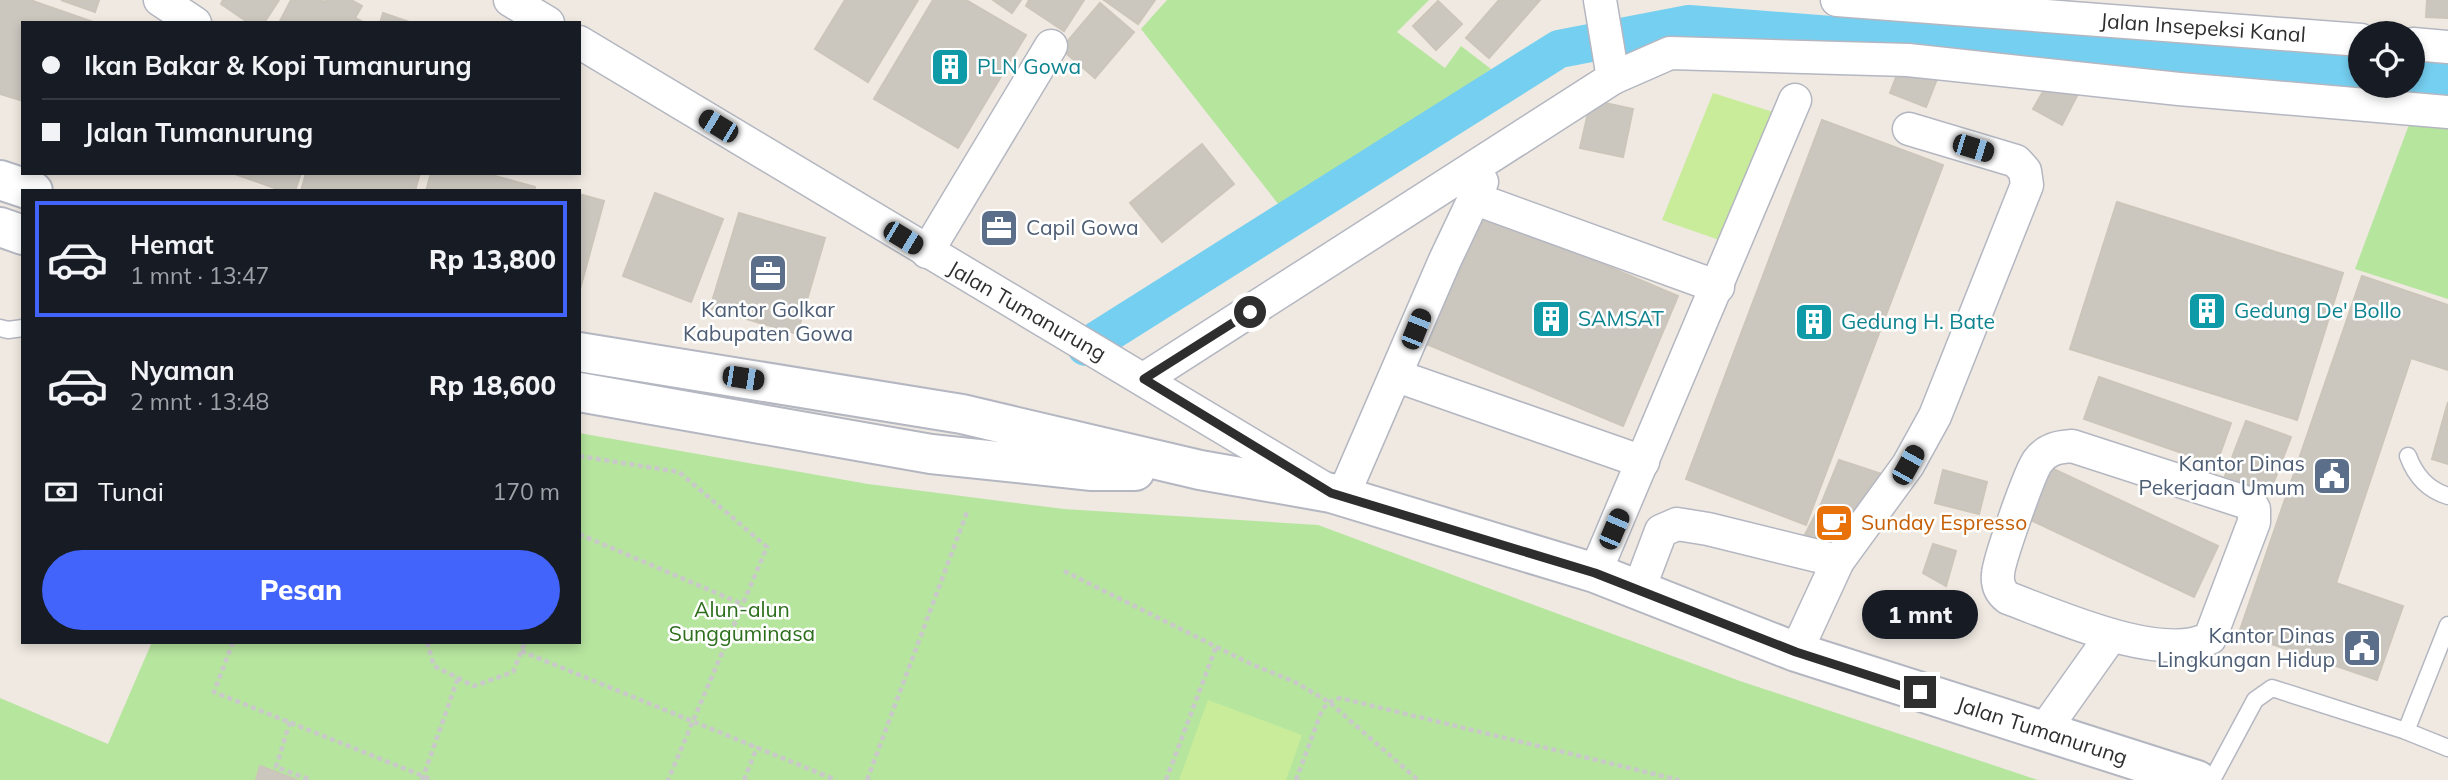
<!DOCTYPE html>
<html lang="id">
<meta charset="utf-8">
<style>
:root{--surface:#171b24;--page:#242831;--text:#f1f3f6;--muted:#9ea1a6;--line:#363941;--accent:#4264fb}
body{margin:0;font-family:Mulish,sans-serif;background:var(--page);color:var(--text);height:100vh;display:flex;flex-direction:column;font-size:26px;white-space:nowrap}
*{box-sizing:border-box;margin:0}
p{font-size:23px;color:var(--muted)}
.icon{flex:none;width:38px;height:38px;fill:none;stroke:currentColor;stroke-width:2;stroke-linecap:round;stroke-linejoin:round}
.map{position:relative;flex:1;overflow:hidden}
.drawer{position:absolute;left:21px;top:189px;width:560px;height:455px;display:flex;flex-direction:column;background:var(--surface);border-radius:0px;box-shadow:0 4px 10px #0003}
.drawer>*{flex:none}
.guide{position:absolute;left:21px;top:21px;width:560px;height:154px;border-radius:0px;box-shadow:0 4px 10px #0003;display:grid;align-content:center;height:154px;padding:0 21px;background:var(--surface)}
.controls{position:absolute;left:2348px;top:21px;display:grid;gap:14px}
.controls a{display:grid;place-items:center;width:77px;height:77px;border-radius:50%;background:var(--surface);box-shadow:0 4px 10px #0003;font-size:35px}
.end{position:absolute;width:32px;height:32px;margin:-16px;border:9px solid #2e2e2e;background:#fff;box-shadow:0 0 0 4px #fff}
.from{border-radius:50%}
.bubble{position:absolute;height:49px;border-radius:24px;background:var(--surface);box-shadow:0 4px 10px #0003;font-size:23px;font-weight:800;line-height:49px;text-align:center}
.car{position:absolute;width:21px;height:42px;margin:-21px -10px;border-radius:9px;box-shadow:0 0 5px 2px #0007;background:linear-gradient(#222 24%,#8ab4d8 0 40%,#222 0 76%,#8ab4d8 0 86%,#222 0)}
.guide b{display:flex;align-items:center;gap:24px;height:66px;font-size:26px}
.guide b+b{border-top:2px solid var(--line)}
.guide i{width:18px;height:18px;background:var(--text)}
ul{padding:12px 0 0;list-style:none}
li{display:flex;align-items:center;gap:21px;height:116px;margin:0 14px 10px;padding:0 7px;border:4px solid transparent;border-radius:0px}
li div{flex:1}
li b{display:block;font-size:26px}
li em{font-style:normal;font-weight:800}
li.active{border-color:var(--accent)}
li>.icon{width:63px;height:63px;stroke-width:1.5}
.pay{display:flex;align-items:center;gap:18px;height:77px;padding:0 21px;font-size:26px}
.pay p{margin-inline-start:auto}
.cta{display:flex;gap:14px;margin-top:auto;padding:14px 21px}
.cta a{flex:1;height:80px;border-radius:42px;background:var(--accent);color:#fff;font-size:28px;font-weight:800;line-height:80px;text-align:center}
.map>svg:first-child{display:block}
.green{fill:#b6e59e}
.pitch{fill:#c9ec9a}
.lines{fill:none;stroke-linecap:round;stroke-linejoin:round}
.canal{stroke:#75cff0;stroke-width:38}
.building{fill:#cbc7bf;stroke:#cbc5ba;stroke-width:2}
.lane-casing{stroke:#b4b7c1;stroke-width:19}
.street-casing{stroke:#b4b7c1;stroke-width:35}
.secondary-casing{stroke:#b4b7c1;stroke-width:42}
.path{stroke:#c9c9c9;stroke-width:4.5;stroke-dasharray:5 3.5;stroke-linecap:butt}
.lane{stroke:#fff;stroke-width:16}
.street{stroke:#fff;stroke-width:32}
.secondary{stroke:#fff;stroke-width:38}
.route{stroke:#2e2e2e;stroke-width:9}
.labels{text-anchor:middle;stroke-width:5;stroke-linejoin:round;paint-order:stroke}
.street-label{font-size:21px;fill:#2e2e2e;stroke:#fff}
.culture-label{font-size:21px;fill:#0d838f;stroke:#fff;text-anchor:start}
.service-label{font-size:21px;fill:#4e5e75;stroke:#fff;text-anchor:end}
.food-label{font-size:21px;fill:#c56008;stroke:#fff;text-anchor:start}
.park-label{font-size:21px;fill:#2c6e1b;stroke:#fff}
</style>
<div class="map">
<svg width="2448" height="780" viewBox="0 0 2448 780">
<rect width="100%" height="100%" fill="#efe9e1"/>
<g class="green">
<path d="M1167 0H1429L1397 32 1445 68 1461 46 1491 69 1436 107 1279 205 1141 29Z"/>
<path d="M2410 122 2448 126V299L2355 269Z"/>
<path d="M579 433 868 484 1064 509 1318 525 1740 681 2038 780H0V698L108 744 152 642H579Z"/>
</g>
<g class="pitch">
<path d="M1713 93 1773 112 1722 241 1662 220Z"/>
<path d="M1208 700 1302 735 1286 780H1179Z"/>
</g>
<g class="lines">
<g class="canal">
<path d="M2413 80 2448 83"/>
<path d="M1086 347 1559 49 1689 24 2361 76"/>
</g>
</g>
<g class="building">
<path d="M0 0H30L96 23H23V101L0 94Z"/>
<path d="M61 0H99L95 12Z"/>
<path d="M223 0H279L264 23H249L221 4Z"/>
<path d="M291 0H320L325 2 326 0H351L362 6 355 18 365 23H279Z"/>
<path d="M845 0H918L868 82 815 49Z"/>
<path d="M933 0H966L1026 35 958 148 874 99Z"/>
<path d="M993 0H1021L1012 13Z"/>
<path d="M1029 0H1084L1064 31 1026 6Z"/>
<path d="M1104 0H1155L1138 24Z"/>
<path d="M1499 0H1540L1489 58 1466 38Z"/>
<path d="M2427 0H2448V18L2426 17Z"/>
<path d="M1438 1 1462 24 1436 50 1413 26Z"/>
<path d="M1100 3 1134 32 1095 78 1061 49Z"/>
<path d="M383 13 412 23H380Z"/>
<path d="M1901 64 1937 79 1926 107 1890 93Z"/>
<path d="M2049 81 2077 96 2062 125 2033 109Z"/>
<path d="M1591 100 1633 109 1623 157 1580 148Z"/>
<path d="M1822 120 1943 165 1806 525 1686 479Z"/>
<path d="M1202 144 1234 184 1162 242 1130 203Z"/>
<path d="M232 173H301L295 191H283Z"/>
<path d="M306 173H420L415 191H301Z"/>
<path d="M431 173H484L535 187 534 191H426Z"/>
<path d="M655 193 723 219 691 302 623 276Z"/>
<path d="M579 194 604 201 579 293Z"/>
<path d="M2117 202 2343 273 2297 420 2070 349Z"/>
<path d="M1480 212 1678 296 1623 426 1424 343Z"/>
<path d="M739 213 825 238 797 334 710 308Z"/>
<path d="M2362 276 2448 305V370L2411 358 2336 583 2403 606 2377 680 2239 633Z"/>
<path d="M2099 377 2231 423 2216 465 2084 419Z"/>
<path d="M2448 402V464L2432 459Z"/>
<path d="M2246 421 2291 437 2270 492 2225 476Z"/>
<path d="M1839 460 1888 476 1838 551 1800 544 1822 502Z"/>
<path d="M2047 466 2218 546 2194 597 2024 517Z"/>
<path d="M1943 470 1987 482 1979 514 1935 503Z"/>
<path d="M1933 544 1956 551 1946 586 1923 573Z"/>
<path d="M260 766 297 780H256Z"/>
</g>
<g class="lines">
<defs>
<g id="lane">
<path d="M0 328 8 330 23 328"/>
<path d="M2408 456C2415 475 2428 490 2448 496"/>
<path d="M2406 731 2448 625"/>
<path d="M2212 780 2255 700 2272 688 2406 731 2448 748"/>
</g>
<g id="street">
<path d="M160 0 195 23"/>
<path d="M510 0 548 23"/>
<path d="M1837 0 2361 40"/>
<path d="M579 42 1322 487"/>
<path d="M2413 44 2448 47"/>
<path d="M1613 78 1670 53 1908 60 2179 89 2448 112"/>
<path d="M1473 198 1718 287"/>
<path d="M927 252 1051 46"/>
<path d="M1397 376 1643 462"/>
<path d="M1144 379 1613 78 1600 0"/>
<path d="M2072 446 2251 504 2254 509V522L2210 638C2162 664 2057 616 2008 598 2000 592 1997 584 1998 574 1999 560 2030 471 2038 461 2047 449 2058 447 2072 446Z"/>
<path d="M1343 496 1445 260 1482 182"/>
<path d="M1595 573 1795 100"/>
<path d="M1639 589 1661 531 1677 524 1708 529 1838 561"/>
<path d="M1796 652 1838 561 1908 465 1935 416 2027 185 2025 171 2016 161 1909 129"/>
<path d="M2043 732 2111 636"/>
</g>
<g id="secondary">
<path d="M0 180 33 191"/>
<path d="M0 227 23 235"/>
<path d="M579 352 962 414 1200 470 1331 493 1595 573 1796 652 2197 780"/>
<path d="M579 392 931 454 1092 471H1135"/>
</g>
</defs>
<use href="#lane" class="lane-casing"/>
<use href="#street" class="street-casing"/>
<use href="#secondary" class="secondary-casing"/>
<g class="path">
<path d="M579 456 679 472 767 547 668 780"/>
<path d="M579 534 742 604"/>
<path d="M1064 571 1251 664 1295 682 1329 702 1418 780"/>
<path d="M233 642 214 692 433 780"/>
<path d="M427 642 434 666 474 686 513 672 525 642"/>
<path d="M521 651 836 780"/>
<path d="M290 722 276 767 311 780"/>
<path d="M422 780 458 678"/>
<path d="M744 780 757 747"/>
<path d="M867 780 967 512"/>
<path d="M1166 780 1216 647"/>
<path d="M1296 780 1322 710 1329 702 1340 698 1679 780"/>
</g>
<use href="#lane" class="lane"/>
<use href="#street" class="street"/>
<use href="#secondary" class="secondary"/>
</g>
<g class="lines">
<path class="route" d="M1250 312 1144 379 1331 493 1595 573 1796 652 1920 692"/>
</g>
<defs>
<symbol id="building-square" viewBox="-11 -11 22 22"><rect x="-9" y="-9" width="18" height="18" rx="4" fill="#0f9aa8" stroke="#fff"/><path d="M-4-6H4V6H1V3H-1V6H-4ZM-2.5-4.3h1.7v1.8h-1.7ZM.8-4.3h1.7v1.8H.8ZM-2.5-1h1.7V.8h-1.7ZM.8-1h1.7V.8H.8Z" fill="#fff"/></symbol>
<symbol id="office-square" viewBox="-11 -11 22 22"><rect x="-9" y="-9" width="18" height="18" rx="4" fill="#5c6f8a" stroke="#fff"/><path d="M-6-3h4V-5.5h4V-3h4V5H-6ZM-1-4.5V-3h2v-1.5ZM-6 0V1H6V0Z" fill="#fff"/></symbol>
<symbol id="civic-square" viewBox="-11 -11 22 22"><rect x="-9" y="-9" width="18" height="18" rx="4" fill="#5c6f8a" stroke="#fff"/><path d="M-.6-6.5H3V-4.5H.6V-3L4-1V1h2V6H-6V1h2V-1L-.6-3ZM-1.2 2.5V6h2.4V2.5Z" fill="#fff"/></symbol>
<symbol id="cafe-square" viewBox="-11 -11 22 22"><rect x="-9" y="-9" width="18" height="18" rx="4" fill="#e8710a" stroke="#fff"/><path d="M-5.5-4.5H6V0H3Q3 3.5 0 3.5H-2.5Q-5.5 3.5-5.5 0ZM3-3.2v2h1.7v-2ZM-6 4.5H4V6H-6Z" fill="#fff"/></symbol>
</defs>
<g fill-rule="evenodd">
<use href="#building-square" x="928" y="45" width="44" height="44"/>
<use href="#office-square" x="977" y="206" width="44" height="44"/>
<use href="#office-square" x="746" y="251" width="44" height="44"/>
<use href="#building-square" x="2185" y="289" width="44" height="44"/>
<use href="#building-square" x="1529" y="297" width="44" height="44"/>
<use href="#building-square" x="1792" y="300" width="44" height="44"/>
<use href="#civic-square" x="2310" y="454" width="44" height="44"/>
<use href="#cafe-square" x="1812" y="501" width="44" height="44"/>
<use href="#civic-square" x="2340" y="626" width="44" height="44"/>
</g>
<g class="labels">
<g class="street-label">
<text transform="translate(2203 28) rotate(4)" y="7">Jalan Insepeksi Kanal</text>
<text transform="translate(1027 311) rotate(30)" y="7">Jalan Tumanurung</text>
<text transform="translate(2042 731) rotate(18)" y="7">Jalan Tumanurung</text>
</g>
<g class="culture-label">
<text x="977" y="74">PLN Gowa</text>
<text x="2234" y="318">Gedung De' Bollo</text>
<text x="1578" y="326">SAMSAT</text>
<text x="1841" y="329">Gedung H. Bate</text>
</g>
<g class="service-label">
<text x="1026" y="235" text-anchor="start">Capil Gowa</text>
<text x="768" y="317" text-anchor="middle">Kantor Golkar<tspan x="768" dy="24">Kabupaten Gowa</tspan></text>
<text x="2305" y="471">Kantor Dinas<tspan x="2305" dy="24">Pekerjaan Umum</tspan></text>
<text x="2335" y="643">Kantor Dinas<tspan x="2335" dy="24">Lingkungan Hidup</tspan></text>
</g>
<g class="food-label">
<text x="1861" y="530">Sunday Espresso</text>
</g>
<g class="park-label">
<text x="742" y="617">Alun-alun<tspan x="742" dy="24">Sungguminasa</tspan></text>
</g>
</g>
</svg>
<div class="controls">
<a><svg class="icon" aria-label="locate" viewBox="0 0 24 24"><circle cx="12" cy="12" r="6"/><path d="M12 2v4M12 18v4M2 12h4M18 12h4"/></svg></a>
</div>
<i class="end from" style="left:1250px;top:312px"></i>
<i class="end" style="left:1920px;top:692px"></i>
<div class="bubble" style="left:1862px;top:590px;width:116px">1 mnt</div>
<i class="car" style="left:718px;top:126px;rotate:301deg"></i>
<i class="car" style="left:1973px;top:148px;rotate:107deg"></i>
<i class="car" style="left:903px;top:238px;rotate:121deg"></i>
<i class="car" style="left:1416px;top:329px;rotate:22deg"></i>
<i class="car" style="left:743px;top:378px;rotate:99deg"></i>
<i class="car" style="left:1908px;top:465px;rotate:29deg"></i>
<i class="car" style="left:1614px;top:529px;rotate:23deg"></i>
<div class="guide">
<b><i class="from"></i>Ikan Bakar &amp; Kopi Tumanurung</b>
<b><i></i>Jalan Tumanurung</b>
</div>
<section class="drawer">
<ul>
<li class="active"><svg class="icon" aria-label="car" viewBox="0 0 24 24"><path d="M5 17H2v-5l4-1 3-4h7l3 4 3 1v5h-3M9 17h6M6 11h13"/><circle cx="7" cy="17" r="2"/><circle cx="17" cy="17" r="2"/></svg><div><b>Hemat</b><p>1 mnt · 13:47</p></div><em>Rp 13,800</em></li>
<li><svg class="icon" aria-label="car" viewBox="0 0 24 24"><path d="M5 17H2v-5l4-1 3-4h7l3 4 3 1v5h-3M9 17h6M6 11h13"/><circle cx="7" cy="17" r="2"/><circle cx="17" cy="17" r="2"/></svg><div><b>Nyaman</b><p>2 mnt · 13:48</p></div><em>Rp 18,600</em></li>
</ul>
<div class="pay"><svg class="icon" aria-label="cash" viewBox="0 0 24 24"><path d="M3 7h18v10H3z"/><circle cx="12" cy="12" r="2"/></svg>Tunai<p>170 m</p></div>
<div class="cta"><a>Pesan</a></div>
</section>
</div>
